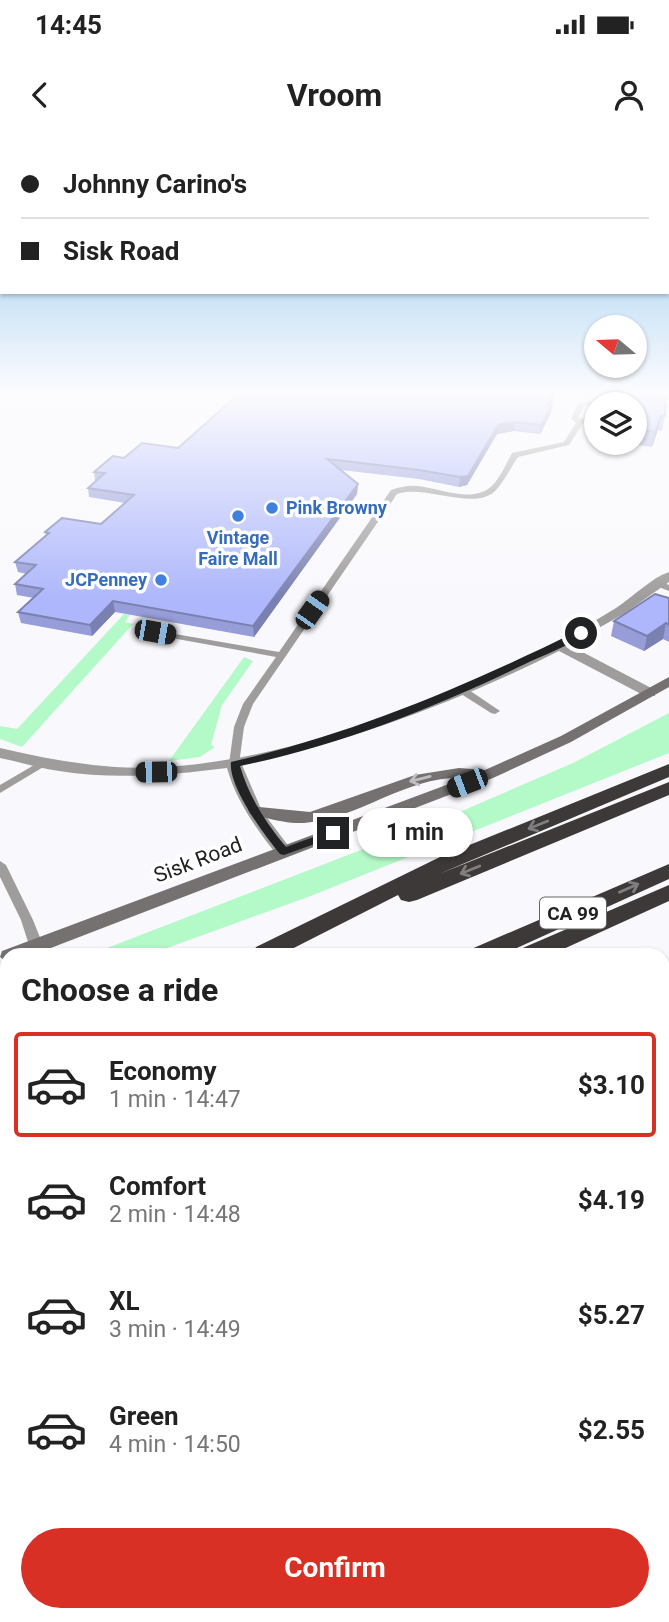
<!DOCTYPE html>
<meta charset="utf-8">
<style>
:root{--surface:#fff;--page:#f6f6f6;--text:#222;--muted:#767676;--line:#e0e0e0;--accent:#d93025}
body{margin:0;font-family:Roboto,sans-serif;background:var(--page);color:var(--text);height:100vh;display:flex;flex-direction:column;font-size:26px;white-space:nowrap}
*{box-sizing:border-box;margin:0}
p{font-size:23px;color:var(--muted)}
.icon{flex:none;width:38px;height:38px;fill:none;stroke:currentColor;stroke-width:2;stroke-linecap:round;stroke-linejoin:round}
.map{position:relative;flex:1;overflow:hidden}
.details{position:absolute;left:0px;top:808px;width:670px;height:674px;display:flex;flex-direction:column;background:var(--surface);border-radius:21px 21px 0 0;box-shadow:0 2px 5px #0004}
.details>*{flex:none}
.top-card{position:absolute;left:0px;top:0px;width:670px;height:154px;box-shadow:0 2px 5px #0004;display:grid;align-content:center;height:154px;padding:0 21px;background:var(--surface)}
.needle{width:46px;rotate:289deg}
.controls{position:absolute;left:584px;top:175px;display:grid;gap:14px}
.controls a{display:grid;place-items:center;width:63px;height:63px;border-radius:50%;background:var(--surface);box-shadow:0 2px 5px #0004;font-size:35px}
.end{position:absolute;width:32px;height:32px;margin:-16px;border:9px solid #212223;background:#fff;box-shadow:0 0 0 4px #fff}
.from{border-radius:50%}
.bubble{position:absolute;height:49px;border-radius:24px;background:var(--surface);box-shadow:0 2px 5px #0004;font-size:23px;font-weight:700;line-height:49px;text-align:center}
.car{position:absolute;width:21px;height:42px;margin:-21px -10px;border-radius:9px;box-shadow:0 0 5px 2px #0007;background:linear-gradient(#222 24%,#8ab4d8 0 40%,#222 0 76%,#8ab4d8 0 86%,#222 0)}
.top-card b{display:flex;align-items:center;gap:24px;height:66px;font-size:26px}
.top-card b+b{border-top:2px solid var(--line)}
.top-card i{width:18px;height:18px;background:var(--text)}
ul{padding:0;list-style:none}
li{display:flex;align-items:center;gap:21px;height:105px;margin:0 14px 10px;padding:0 7px;border:4px solid transparent;border-radius:7px}
li div{flex:1}
li b{display:block;font-size:26px}
li em{font-style:normal;font-weight:700}
li.on{border-color:var(--accent)}
li>.icon{width:63px;height:63px;stroke-width:1.5}
h2{padding:0 21px;font-size:32px;line-height:84px}
.primary-button{display:flex;gap:14px;margin-top:auto;padding:14px 21px}
.primary-button a{flex:1;height:80px;border-radius:42px;background:var(--accent);color:#fff;font-size:28px;font-weight:700;line-height:80px;text-align:center}
.status{display:flex;justify-content:space-between;align-items:center;height:49px;padding:0 35px;background:var(--surface);direction:ltr}
.status svg{height:19px;fill:currentColor}
header{display:flex;justify-content:space-between;align-items:center;height:91px;padding:0 21px;background:var(--surface);font-size:32px;font-weight:700}
.map>svg:first-child{display:block}
.green{fill:#b4f9c8}
.lines{fill:none;stroke-linecap:round;stroke-linejoin:round}
.service{fill:#9f9d9c;fill-rule:evenodd}
.minor{fill:#9f9d9c;fill-rule:evenodd}
.secondary{fill:#747170;fill-rule:evenodd}
.motorway{fill:#3c3938;fill-rule:evenodd}
.rail-far1-casing{stroke:#3e3e40;stroke-width:9}
.rail-casing{stroke:#3e3e40;stroke-width:10}
.rail-far1{stroke:#fff;stroke-width:6;stroke-dasharray:19;stroke-linecap:butt}
.rail{stroke:#fff;stroke-width:8;stroke-dasharray:24;stroke-linecap:butt}
.wall{fill:#969dd8}
.shaded-wall{fill:#7a80b0}
.building{fill:#aeb7fb;stroke:#7a80b0;stroke-width:2}
.oneway{stroke:#c0bfbf}
.oneway2{stroke:#807e7e}
.route{fill:#212223}
.shop-dot{fill:#3f7fe0;stroke:#fff;stroke-width:2.5}
.labels{text-anchor:middle;stroke-width:7;stroke-linejoin:round;paint-order:stroke}
.far-shop-label{font-size:18px;font-weight:bold;fill:#366cbe;stroke:#fff;text-anchor:start}
.shield{fill:#fff;stroke:#646465;stroke-width:2}
.shield-label{font-size:19px;font-weight:bold;fill:#212223}
.street-label{font-size:21px;fill:#212223;stroke:#fff}
</style>
<div class="status"><b>14:45</b><svg viewBox="0 0 49 12"><path d="M0 12V9h3v3zM5 12V6h3v6zM10 12V3h3v9zM15 12V0h3v12zM26 1h20v11H26zM47 4h2v5h-2z"/></svg></div>
<header><svg class="icon" aria-label="back" viewBox="0 0 24 24"><path d="M15 5l-7 7 7 7"/></svg>Vroom<svg class="icon" aria-label="person" viewBox="0 0 24 24"><circle cx="12" cy="8" r="4"/><path d="M4 21q1-7 8-7t8 7"/></svg></header>
<div class="map">
<svg width="669" height="1482" viewBox="0 0 669 1482">
<rect width="100%" height="100%" fill="#f9f9fd"/>
<g class="green">
<path d="M124 474 130 475 125 482 133 484 22 607 0 599V586L17 589Z"/>
<path d="M244 517 253 521 222 565 211 605 215 607 200 617 169 621Z"/>
<path d="M669 573V613L308 757 148 815H89L462 671 573 623Z"/>
</g>
<g class="lines">
<g class="service">
<path d="M588 261 596 265 597 267 589 281 583 283 569 305 518 317C511 327 505 340 497 349 477 373 425 344 397 354L253 564 244 587 239 624 238 626H230L229 624 234 587 243 564 276 517 155 495 152 494V490L279 512 391 350C400 347 408 345 418 346 439 348 468 362 488 349 498 343 506 324 512 313L564 302 576 283 571 279 578 264ZM587 265 590 267 584 279 578 278 584 266Z"/>
<path d="M659 441 669 445V451L656 446 655 444Z"/>
<path d="M462 547 466 548 500 571 495 574 491 573 458 552V548Z"/>
<path d="M41 621 45 622 46 624 45 626 0 653V645Z"/>
<path d="M0 721 6 725 33 780 43 805 41 808H31L29 805 21 780 0 737Z"/>
</g>
<path class="minor" d="M669 432V442L625 473 569 505 655 550V556H645L559 511C458 562 352 601 242 625L262 671 293 712 290 716H278C257 690 236 661 227 628 171 635 115 640 59 631 39 628 19 622 0 618V608C38 617 76 624 115 627 253 635 420 570 542 509 567 496 592 483 616 468 633 457 651 438 669 432Z"/>
<path class="secondary" d="M669 537V547L571 602 493 638 30 816H7V822L0 817 2 811 465 638C407 635 360 679 304 683 287 684 267 678 250 674L248 670 250 666 310 672 415 635 459 628 485 630 561 596Z"/>
<g class="motorway">
<path d="M669 624V637L439 734 669 642V655L417 760 409 762 401 760 398 755 278 816H254L253 813 256 807 440 717Z"/>
<path d="M669 724V739L499 816H466L469 810Z"/>
<path d="M669 745V761L548 816H515L518 810Z"/>
<path d="M7 899V919L0 921V901Z"/>
<path d="M7 999V1022L0 1024V1001Z"/>
</g>
<defs>
<path id="rail-far1" d="M663 899 669 897"/>
<path id="rail" d="M0 1164 7 1161"/>
</defs>
<use href="#rail-far1" class="rail-far1-casing"/>
<use href="#rail" class="rail-casing"/>
<use href="#rail-far1" class="rail-far1"/>
<use href="#rail" class="rail"/>
</g>
<g class="wall">
<path d="M212 252H557L551 264V273L540 294 514 291 497 294 467 345 459 347 419 339 341 330 358 344 357 354 254 497 115 472 92 496 21 483 18 472 34 458 17 455 15 444 27 434 18 432 15 422 46 396 45 392 101 384 125 363 89 357 88 348 95 341 94 332 124 318 178 308 238 255Z"/>
<path d="M635 264 665 276 662 291 658 290 652 307 624 303H635Z"/>
<path d="M669 458V502L663 499 644 511 611 496 614 481Z"/>
</g>
<g class="shaded-wall">
<path d="M554 252H557L546 273 547 264Z"/>
<path d="M552 265 551 273 540 294 541 285Z"/>
<path d="M661 276 658 290 652 307 655 292Z"/>
<path d="M515 282 514 291 497 294 467 345 459 347 460 337 498 285Z"/>
<path d="M358 344 357 354 254 497 253 486Z"/>
<path d="M113 461 115 472 92 496 90 485Z"/>
<path d="M666 483 663 499 644 511 647 496Z"/>
</g>
<g class="building">
<path d="M241 252H554L547 264 552 265 541 285 515 282 498 285 468 336 460 337 419 330 327 319 358 344 253 486 113 461 90 485 18 472 43 449 15 444 36 425 15 422 49 393 45 392 62 378 101 384 134 355 88 348 105 333 94 332 113 316 124 318 142 303 178 308Z"/>
<path d="M632 252H666L665 276H661L655 292 635 289V264H627Z"/>
<path d="M655 454 669 458V485L666 483 647 496 614 481Z"/>
</g>
<defs><path id="oneway-shaft" d="M-6 0H5M1.5-3L5.5 0L1.5 3" fill="none" stroke-width="1.6" stroke-linecap="round" stroke-linejoin="round" transform="scale(1.75)"/></defs>
<use class="oneway" href="#oneway-shaft" transform="translate(420 639) rotate(166)"/>
<g class="oneway2">
<use href="#oneway-shaft" transform="translate(538 685) rotate(158)"/>
<use href="#oneway-shaft" transform="translate(470 730) rotate(158)"/>
<use href="#oneway-shaft" transform="translate(629 748) rotate(-24)"/>
</g>
<linearGradient id="sky" x2="0" y2="1"><stop stop-color="#7dbcec"/><stop offset="0.55" stop-color="#fcfcfe"/><stop offset="1" stop-color="#fcfcfe" stop-opacity="0"/></linearGradient>
<rect width="669" height="459" fill="url(#sky)"/>
<path class="route" d="M578 491 585 493C568 507 543 515 523 525 434 568 338 606 240 626 249 657 266 683 286 707L333 690 339 693 337 696 284 715 280 714C264 695 228 646 231 622 356 593 463 547 578 491Z"/>
<g class="shop-dot">
<circle cx="272" cy="368" r="7"/>
<circle cx="238" cy="376" r="7"/>
<circle cx="161" cy="440" r="7"/>
</g>
<g class="labels">
<g class="far-shop-label">
<text x="286" y="374">Pink Browny</text>
<text x="238" y="404" text-anchor="middle">Vintage<tspan x="238" dy="21">Faire Mall</tspan></text>
<text x="147" y="446" text-anchor="end">JCPenney</text>
</g>
<rect class="shield" x="540" y="757.5" width="66" height="31" rx="5"/>
<g class="shield-label">
<text x="573" y="780">CA 99</text>
</g>
<g class="street-label">
<text transform="translate(198 720) rotate(-21)" y="7">Sisk Road</text>
</g>
</g>
</svg>
<div class="controls">
<a><svg class="needle" viewBox="-14 -14 28 28"><path d="M0-13l5 13h-10z" fill="#e53935"/><path d="M0 13l5-13h-10z" fill="#767676"/></svg></a>
<a><svg class="icon" aria-label="layers" viewBox="0 0 24 24"><path d="M12 4l9 5-9 5-9-5zM3 14l9 5 9-5"/></svg></a>
</div>
<i class="end from" style="left:581px;top:493px"></i>
<i class="end" style="left:333px;top:693px"></i>
<div class="bubble" style="left:357px;top:668px;width:116px">1 min</div>
<i class="car" style="left:312px;top:470px;rotate:35deg"></i>
<i class="car" style="left:155px;top:492px;rotate:100deg"></i>
<i class="car" style="left:156px;top:632px;rotate:269deg"></i>
<i class="car" style="left:467px;top:643px;rotate:249deg"></i>
<div class="top-card">
<b><i class="from"></i>Johnny Carino's</b>
<b><i></i>Sisk Road</b>
</div>
<section class="details">
<h2>Choose a ride</h2>
<ul>
<li class="on"><svg class="icon" aria-label="car" viewBox="0 0 24 24"><path d="M5 17H2v-5l4-1 3-4h7l3 4 3 1v5h-3M9 17h6M6 11h13"/><circle cx="7" cy="17" r="2"/><circle cx="17" cy="17" r="2"/></svg><div><b>Economy</b><p>1 min · 14:47</p></div><em>$3.10</em></li>
<li><svg class="icon" aria-label="car" viewBox="0 0 24 24"><path d="M5 17H2v-5l4-1 3-4h7l3 4 3 1v5h-3M9 17h6M6 11h13"/><circle cx="7" cy="17" r="2"/><circle cx="17" cy="17" r="2"/></svg><div><b>Comfort</b><p>2 min · 14:48</p></div><em>$4.19</em></li>
<li><svg class="icon" aria-label="car" viewBox="0 0 24 24"><path d="M5 17H2v-5l4-1 3-4h7l3 4 3 1v5h-3M9 17h6M6 11h13"/><circle cx="7" cy="17" r="2"/><circle cx="17" cy="17" r="2"/></svg><div><b>XL</b><p>3 min · 14:49</p></div><em>$5.27</em></li>
<li><svg class="icon" aria-label="car" viewBox="0 0 24 24"><path d="M5 17H2v-5l4-1 3-4h7l3 4 3 1v5h-3M9 17h6M6 11h13"/><circle cx="7" cy="17" r="2"/><circle cx="17" cy="17" r="2"/></svg><div><b>Green</b><p>4 min · 14:50</p></div><em>$2.55</em></li>
</ul>
<div class="primary-button"><a>Confirm</a></div>
</section>
</div>
